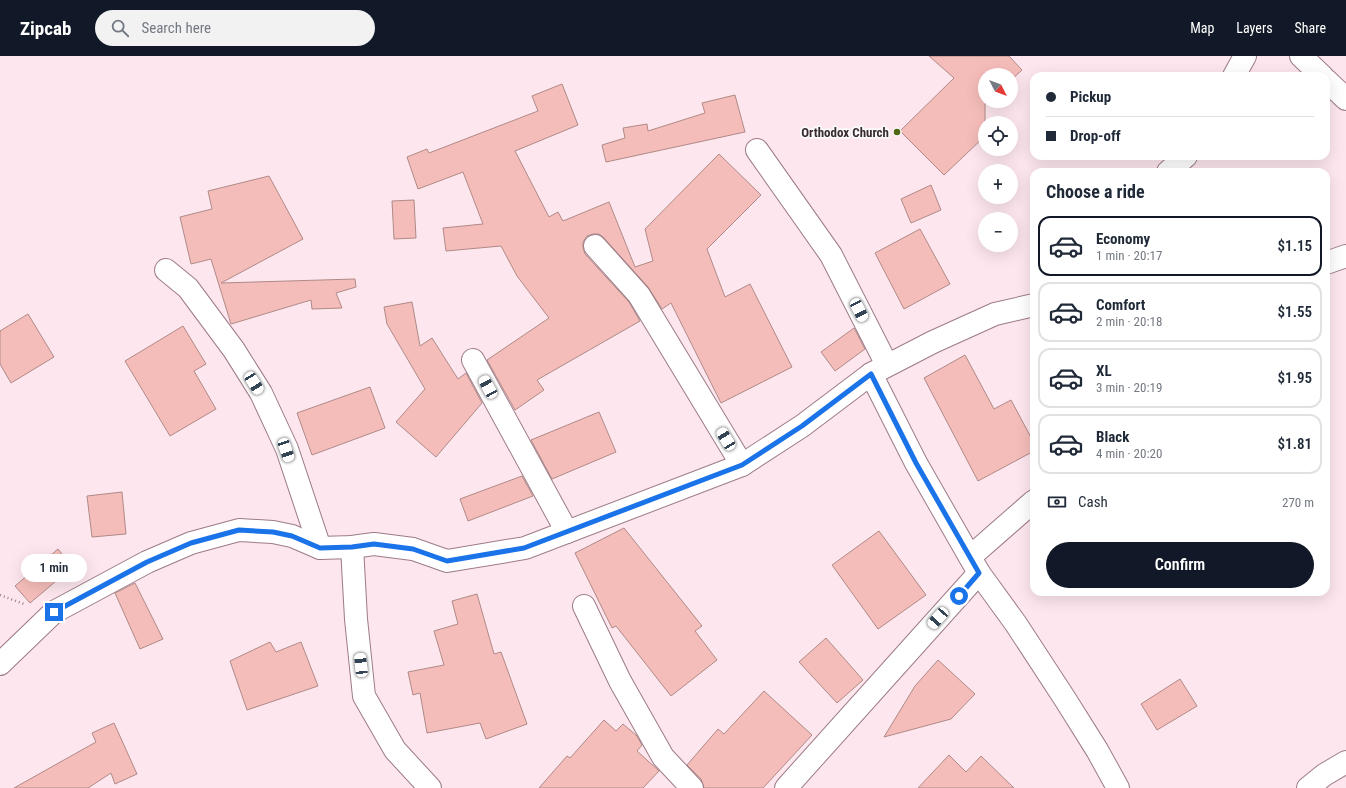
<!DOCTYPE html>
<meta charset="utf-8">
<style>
:root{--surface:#fff;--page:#f2f2f3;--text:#1f2937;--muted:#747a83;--line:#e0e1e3;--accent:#111827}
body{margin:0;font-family:"Roboto Condensed",sans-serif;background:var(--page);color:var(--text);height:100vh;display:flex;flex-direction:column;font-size:15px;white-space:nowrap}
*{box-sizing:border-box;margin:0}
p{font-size:13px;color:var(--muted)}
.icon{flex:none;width:22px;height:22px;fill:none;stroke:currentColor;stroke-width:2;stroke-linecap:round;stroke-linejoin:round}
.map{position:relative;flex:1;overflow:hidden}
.side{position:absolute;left:1030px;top:112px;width:300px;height:428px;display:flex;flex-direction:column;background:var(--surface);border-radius:12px;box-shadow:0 4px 16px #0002}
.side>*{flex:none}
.banner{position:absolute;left:1030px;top:16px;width:300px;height:88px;border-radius:12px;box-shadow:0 4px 16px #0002;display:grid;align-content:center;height:88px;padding:0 16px;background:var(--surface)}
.needle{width:26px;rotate:132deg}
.tools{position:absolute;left:978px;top:12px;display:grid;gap:8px}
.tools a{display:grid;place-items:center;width:40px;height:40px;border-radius:50%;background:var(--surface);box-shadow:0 4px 16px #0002;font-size:20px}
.end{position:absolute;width:18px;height:18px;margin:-9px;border:5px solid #1a73e8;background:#fff;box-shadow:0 0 0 2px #fff}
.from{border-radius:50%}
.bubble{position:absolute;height:28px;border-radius:14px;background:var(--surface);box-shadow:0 4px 16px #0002;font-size:13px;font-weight:600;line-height:28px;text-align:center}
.car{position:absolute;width:12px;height:24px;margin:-12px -6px;border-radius:5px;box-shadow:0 0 3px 1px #0007;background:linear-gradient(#fff 24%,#345 0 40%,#fff 0 76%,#345 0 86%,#fff 0)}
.banner b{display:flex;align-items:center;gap:14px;height:38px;font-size:15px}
.banner b+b{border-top:1px solid var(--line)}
.banner i{width:10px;height:10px;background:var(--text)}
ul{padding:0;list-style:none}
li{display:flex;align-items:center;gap:12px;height:60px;margin:0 8px 6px;padding:0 8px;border:2px solid var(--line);border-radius:12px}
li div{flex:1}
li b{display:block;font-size:15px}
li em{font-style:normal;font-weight:600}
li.on{border-color:var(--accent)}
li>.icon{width:36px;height:36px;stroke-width:1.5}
h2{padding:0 16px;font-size:18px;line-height:48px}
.pay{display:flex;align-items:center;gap:10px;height:44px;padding:0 16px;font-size:15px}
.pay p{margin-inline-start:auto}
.button{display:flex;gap:8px;margin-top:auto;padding:8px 16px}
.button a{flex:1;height:46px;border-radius:24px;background:var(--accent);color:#fff;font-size:16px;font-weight:600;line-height:46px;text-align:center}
header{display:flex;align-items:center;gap:24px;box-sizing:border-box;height:56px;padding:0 20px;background:var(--accent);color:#fff}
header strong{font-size:19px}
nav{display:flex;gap:22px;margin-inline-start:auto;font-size:14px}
.search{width:280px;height:36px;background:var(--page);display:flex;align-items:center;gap:10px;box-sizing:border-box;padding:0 14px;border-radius:22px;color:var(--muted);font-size:15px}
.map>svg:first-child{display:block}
.building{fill:#f5bdb9;stroke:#af8a88}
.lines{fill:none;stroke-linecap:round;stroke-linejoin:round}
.minor-casing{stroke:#9d7b86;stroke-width:24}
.path{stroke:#99868c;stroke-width:2.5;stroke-dasharray:1 3;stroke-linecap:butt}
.minor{stroke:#fff;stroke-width:22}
.route{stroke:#1a73e8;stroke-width:5}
.poi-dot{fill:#526715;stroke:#fafafa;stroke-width:1.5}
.labels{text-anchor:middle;stroke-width:3.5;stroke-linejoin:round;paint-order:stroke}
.poi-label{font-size:13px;font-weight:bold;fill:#3a2b30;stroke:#fafafa;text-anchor:end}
</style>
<header>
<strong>Zipcab</strong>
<div class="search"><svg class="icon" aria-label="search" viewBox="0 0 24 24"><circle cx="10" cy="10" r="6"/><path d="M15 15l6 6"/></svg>Search here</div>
<nav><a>Map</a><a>Layers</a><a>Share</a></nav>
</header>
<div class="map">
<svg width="1346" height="732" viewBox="0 0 1346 732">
<rect width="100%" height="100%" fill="#fde6ed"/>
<g class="building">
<path d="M929 0H1009L1022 14 1011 24V19H985V45H988L985 48V80L944 119 900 75 954 22Z"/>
<path d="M562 28 578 69 515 95 549 161 558 156 563 165 609 146 635 211 653 205 645 173 719 98 761 139 707 193 725 241 750 228 792 311 721 347 671 247 662 253 648 231 604 182 599 178H593L587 180 583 186V192L585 198 629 246 640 265 537 324 544 334 515 354 487 304 549 262 517 220 501 190 446 195 443 172 483 168 463 116 418 133 407 101 427 93 429 97 538 55 532 40Z"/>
<path d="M735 39 745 76 606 106 602 89 625 82 623 72 647 68 648 75 705 57 702 47Z"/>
<path d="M269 120 303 183 221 227 355 223 356 231 336 237 342 252 312 253 311 244 231 268 211 203 191 208 180 161 212 153 208 135Z"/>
<path d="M931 129 941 154 911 167 901 143Z"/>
<path d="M414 144 416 182 394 183 392 145Z"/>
<path d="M920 173 950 228 904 253 875 197Z"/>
<path d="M412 246 420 290 432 282 458 323 466 317 482 347 436 401 396 366 425 333 387 268 384 251Z"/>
<path d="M28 258 54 301 11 327 0 308V275Z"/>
<path d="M183 270 206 308 194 315 216 353 170 380 125 305Z"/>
<path d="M854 272 865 293 835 315 821 296Z"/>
<path d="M965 299 994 353 1011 344 1034 387V395L978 425 924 322Z"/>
<path d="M370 331 385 372 312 399 297 357Z"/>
<path d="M599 356 616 396 552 423 531 384Z"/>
<path d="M522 420 533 440 468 465 460 443Z"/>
<path d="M122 436 126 478 92 481 87 440Z"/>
<path d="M624 472 702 570 695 575 717 604 671 640 616 570 612 572 575 497Z"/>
<path d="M879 475 926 539 878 573 832 509Z"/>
<path d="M58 493 68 506V515L30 547 15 530Z"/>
<path d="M135 527 163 583 140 593 115 537Z"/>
<path d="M477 538 494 598 501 596 527 668 486 683 480 667 427 677 420 637 413 639 408 616 444 609 434 575 458 568 452 545Z"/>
<path d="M826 582 863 624 837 647 799 606Z"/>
<path d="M270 586 276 596 301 586 318 630 247 654 230 605Z"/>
<path d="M938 604 975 638 951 663 884 681 915 630Z"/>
<path d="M1180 623 1197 650 1157 674 1141 648Z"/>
<path d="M764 635 812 679 763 732H704L701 723 687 709 718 673 724 678Z"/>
<path d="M604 664 616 675 623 668 637 680 642 689 637 695 659 715 643 732H539L567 700 570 702Z"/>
<path d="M114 667 137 718 115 728 111 717 88 732H14L96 686 92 677Z"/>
<path d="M949 699 966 716 981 700 1014 732H918Z"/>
</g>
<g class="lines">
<defs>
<g id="minor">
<path d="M1301 0 1322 20"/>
<path d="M1234 20 1245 0"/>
<path d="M1326 24 1346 43"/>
<path d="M757 94 831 199 887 309"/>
<path d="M1168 116 1186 100"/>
<path d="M595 190 639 239 742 409"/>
<path d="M1326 207 1346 200"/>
<path d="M166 214 188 232 234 294 261 337 287 393 320 492"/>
<path d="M473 304 567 476"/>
<path d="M871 318 916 407 979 517 1016 568 1065 643 1097 694 1118 732"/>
<path d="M352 491 356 563 364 640 395 694 430 732"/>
<path d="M970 501 1034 445"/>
<path d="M584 550 620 625 663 701 692 732"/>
<path d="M0 608 54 556 147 506 191 487 239 474 273 476 292 480 320 492 352 491 374 488 413 493 447 505 525 492 742 409 802 370 871 318 933 286 995 258 1034 249"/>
<path d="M786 732 979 517"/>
<path d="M1308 732 1324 719 1346 706"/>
</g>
</defs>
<use href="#minor" class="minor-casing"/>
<path class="path" d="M0 539 24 548"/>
<use href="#minor" class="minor"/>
</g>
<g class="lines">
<path class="route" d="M54 556 147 506 191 487 239 474 273 476 292 480 320 492 352 491 374 488 413 493 447 505 524 492 742 409 802 370 871 318 916 407 979 517 959 540"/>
</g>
<circle class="poi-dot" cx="897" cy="76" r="4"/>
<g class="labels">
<g class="poi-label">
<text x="889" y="81">Orthodox Church</text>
</g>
</g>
</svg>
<div class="tools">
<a><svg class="needle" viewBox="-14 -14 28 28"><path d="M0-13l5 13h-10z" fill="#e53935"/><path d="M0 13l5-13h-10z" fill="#747a83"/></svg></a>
<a><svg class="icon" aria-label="locate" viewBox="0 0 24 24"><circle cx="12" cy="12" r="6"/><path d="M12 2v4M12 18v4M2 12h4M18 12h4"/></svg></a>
<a>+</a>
<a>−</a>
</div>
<i class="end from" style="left:959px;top:540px"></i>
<i class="end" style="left:54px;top:556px"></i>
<div class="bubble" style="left:21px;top:498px;width:66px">1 min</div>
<i class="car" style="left:859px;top:254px;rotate:153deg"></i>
<i class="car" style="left:254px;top:327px;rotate:148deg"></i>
<i class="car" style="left:488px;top:331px;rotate:331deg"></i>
<i class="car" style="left:726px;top:383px;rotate:329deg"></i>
<i class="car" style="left:286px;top:394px;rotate:161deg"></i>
<i class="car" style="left:938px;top:562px;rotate:222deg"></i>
<i class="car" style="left:361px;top:609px;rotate:354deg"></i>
<div class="banner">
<b><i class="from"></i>Pickup</b>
<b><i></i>Drop-off</b>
</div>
<section class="side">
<h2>Choose a ride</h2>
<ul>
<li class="on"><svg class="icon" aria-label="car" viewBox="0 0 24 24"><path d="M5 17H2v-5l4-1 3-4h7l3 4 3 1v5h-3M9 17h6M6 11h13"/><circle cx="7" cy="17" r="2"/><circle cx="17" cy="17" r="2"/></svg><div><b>Economy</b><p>1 min · 20:17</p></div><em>$1.15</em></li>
<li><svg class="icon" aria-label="car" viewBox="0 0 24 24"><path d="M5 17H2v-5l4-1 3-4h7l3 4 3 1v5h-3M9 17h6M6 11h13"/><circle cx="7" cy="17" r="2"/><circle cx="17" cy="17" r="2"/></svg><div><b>Comfort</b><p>2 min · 20:18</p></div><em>$1.55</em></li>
<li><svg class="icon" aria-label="car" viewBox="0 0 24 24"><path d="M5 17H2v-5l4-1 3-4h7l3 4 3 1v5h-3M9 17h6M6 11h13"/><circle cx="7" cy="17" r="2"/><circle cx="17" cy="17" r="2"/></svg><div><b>XL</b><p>3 min · 20:19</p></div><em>$1.95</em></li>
<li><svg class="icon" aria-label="car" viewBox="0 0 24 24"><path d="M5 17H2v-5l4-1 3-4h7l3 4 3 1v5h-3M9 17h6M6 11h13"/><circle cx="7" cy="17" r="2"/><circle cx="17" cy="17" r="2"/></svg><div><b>Black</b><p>4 min · 20:20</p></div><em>$1.81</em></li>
</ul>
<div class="pay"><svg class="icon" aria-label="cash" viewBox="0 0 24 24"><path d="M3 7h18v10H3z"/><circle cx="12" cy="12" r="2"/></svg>Cash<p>270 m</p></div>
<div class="button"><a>Confirm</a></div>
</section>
</div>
